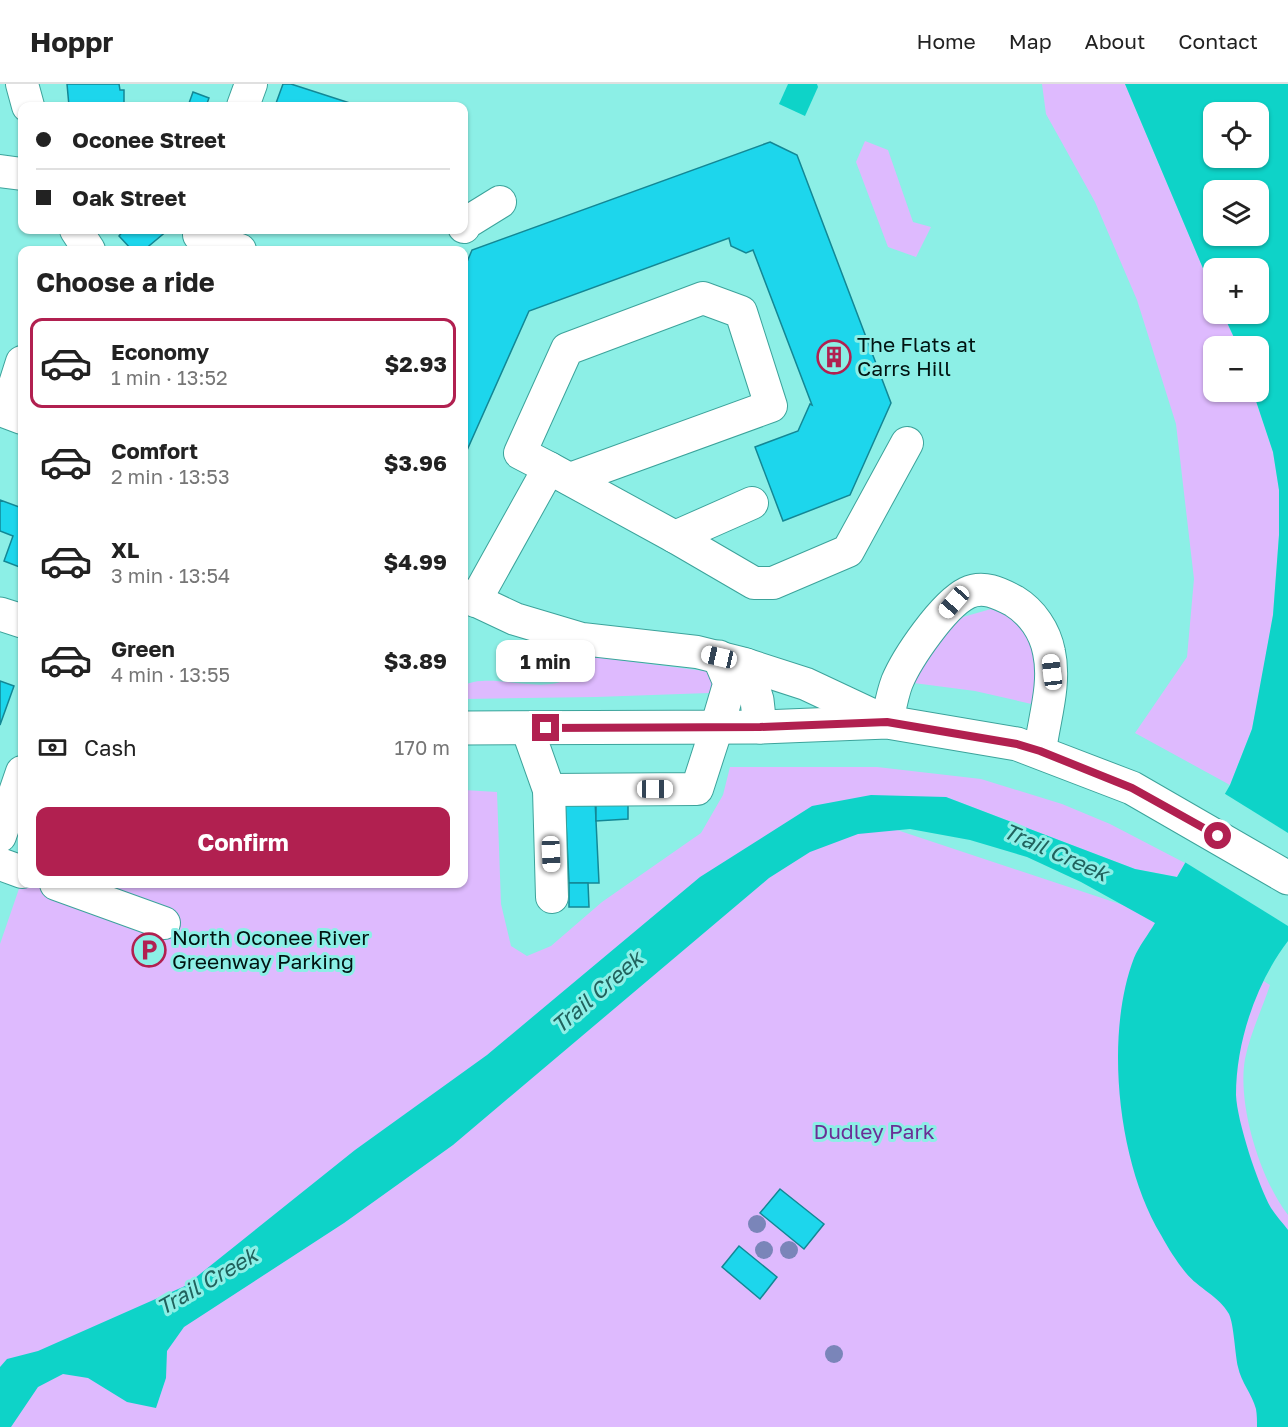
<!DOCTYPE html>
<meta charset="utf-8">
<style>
:root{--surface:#fff;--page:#f2f2f2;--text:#222;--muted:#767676;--line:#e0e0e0;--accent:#b12050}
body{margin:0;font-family:"Golos Text",sans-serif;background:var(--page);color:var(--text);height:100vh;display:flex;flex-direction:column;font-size:22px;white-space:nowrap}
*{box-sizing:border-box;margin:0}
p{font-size:20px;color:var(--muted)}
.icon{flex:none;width:33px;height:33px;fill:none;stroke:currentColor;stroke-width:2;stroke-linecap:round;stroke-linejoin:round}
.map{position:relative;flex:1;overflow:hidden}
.panel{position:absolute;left:18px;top:162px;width:450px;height:642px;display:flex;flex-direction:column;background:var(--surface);border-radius:12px;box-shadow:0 2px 4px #0004}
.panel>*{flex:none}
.banner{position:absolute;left:18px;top:18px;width:450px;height:132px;border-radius:12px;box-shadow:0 2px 4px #0004;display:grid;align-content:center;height:132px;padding:0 18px;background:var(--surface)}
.buttons{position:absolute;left:1203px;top:18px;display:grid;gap:12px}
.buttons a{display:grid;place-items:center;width:66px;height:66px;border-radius:12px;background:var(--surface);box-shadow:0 2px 4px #0004;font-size:30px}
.end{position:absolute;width:27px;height:27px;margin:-14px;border:8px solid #b12050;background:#fff;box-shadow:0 0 0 3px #fff}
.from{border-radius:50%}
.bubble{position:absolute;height:42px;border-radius:12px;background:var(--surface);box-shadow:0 2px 4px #0004;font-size:20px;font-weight:700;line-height:42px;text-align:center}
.car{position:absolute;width:18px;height:36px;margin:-18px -9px;border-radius:8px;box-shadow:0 0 4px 2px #0007;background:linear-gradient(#fff 24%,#345 0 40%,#fff 0 76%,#345 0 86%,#fff 0)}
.banner b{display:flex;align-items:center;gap:21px;height:57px;font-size:22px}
.banner b+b{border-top:2px solid var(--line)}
.banner i{width:15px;height:15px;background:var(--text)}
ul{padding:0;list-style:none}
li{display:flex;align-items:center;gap:18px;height:90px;margin:0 12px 9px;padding:0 6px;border:3px solid transparent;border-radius:12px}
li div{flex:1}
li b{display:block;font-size:22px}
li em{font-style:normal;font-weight:700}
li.active{border-color:var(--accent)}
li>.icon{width:54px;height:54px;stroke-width:1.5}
h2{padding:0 18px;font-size:27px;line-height:72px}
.pay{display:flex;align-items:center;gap:15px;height:66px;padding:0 18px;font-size:22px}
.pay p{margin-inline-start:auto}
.primary-button{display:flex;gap:12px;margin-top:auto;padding:12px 18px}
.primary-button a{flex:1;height:69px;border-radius:12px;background:var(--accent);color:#fff;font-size:24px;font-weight:700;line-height:69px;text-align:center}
header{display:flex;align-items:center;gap:36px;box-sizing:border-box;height:84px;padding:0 30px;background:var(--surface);border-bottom:2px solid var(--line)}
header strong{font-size:28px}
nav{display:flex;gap:33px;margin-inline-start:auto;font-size:21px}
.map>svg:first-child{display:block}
.green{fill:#debafe}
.water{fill:#0ed3c8;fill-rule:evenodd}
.pier{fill:#8cefe6}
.building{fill:#1dd6ec;stroke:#138795;stroke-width:1.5}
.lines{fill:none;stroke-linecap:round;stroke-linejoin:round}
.minor-casing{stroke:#3ca39b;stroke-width:34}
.major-casing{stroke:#3ca39b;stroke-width:35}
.minor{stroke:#fff;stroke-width:32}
.major{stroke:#fff;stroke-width:33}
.tree{fill:#7a85b9}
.route{stroke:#b12050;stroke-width:8}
.labels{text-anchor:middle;stroke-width:6;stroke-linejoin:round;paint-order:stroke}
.poi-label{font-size:21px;fill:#011412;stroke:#8cefe6;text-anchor:start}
.park-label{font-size:21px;fill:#6b2e95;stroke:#8cefe6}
.water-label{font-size:22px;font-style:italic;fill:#20625d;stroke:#8cefe6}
</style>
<header>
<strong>Hoppr</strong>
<nav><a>Home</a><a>Map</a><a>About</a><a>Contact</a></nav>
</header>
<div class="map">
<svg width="1288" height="1343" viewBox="0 0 1288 1343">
<rect width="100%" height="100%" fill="#8cefe6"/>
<g class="green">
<path d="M1042 0H1125L1213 208 1214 230H1223L1238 262H1214V308H1253L1273 368 1279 406V451L1273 531 1259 611 1252 645 1230 701 1135 649 1187 573 1194 495 1176 340 1137 216 1095 118 1046 30Z"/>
<path d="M865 57 888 66 913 138 931 143 916 173 888 163 856 78Z"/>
<path d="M991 525 1019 536 1039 571 1036 621 975 607 906 598 941 549 963 533Z"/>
<path d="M586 572 713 588 716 600 709 609 596 613 464 615V601C469 599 476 597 482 597 516 594 570 618 586 572Z"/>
<path d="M730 683H877L981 695 1062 720 1110 740 1185 779 1177 793 1135 785 946 713 864 735 1159 833 1270 901C1262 925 1250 950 1245 975 1237 1020 1260 1095 1288 1131V1343H0V860L22 796V800H195L207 804 209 800H464V706L497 708 501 820 511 862 527 872 551 862 602 818 701 749 723 711Z"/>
</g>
<g class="water">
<path d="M788 0H817L818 3 805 32 779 20Z"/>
<path d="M1125 0H1288V857C1256 899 1236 958 1236 1011 1237 1037 1258 1101 1271 1124 1276 1132 1283 1139 1288 1146V1343H1257C1257 1337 1257 1331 1256 1325 1252 1310 1241 1298 1238 1283 1235 1270 1234 1241 1229 1230 1220 1213 1198 1204 1186 1189 1177 1178 1168 1164 1161 1151 1118 1080 1104 952 1134 874 1139 862 1148 851 1155 839L1081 798 1027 773 970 756 910 745 858 750 810 768 769 794 453 1061 344 1139 184 1243 167 1267 166 1294 156 1324 127 1318 88 1294 63 1290 38 1303 11 1343H0V1283L7 1275 38 1267 185 1202 355 1066 487 971 700 793 812 722 871 711 946 713 1135 785 1177 793 1230 701 1252 645 1273 531 1279 451V406L1273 368 1253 308H1258V262H1238L1223 230H1258V184H1214L1213 208ZM1214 28H1258V74H1214ZM1214 106H1258V152H1214Z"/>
</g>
<path class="pier" d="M1222 708 1288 749V842L1183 777Z"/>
<g class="building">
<path d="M67 0H119L120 6H124V22H69Z"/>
<path d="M283 0H291L359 22H275Z"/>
<path d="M193 8 209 14 206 22H188Z"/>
<path d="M770 58 797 71 891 319 850 411 783 437 755 363 798 347 810 320 812 321 753 166 746 169 731 162 729 154 529 227 464 373V185L472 166Z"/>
<path d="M124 146H168L144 166H132L119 152Z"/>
<path d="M0 416 22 424V484L4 477 13 452 0 447Z"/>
<path d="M0 597 14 602 0 641Z"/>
<path d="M595 716 599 799H569L565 717Z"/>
<path d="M628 717V735L596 737V718Z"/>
<path d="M569 799H588L589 823H569Z"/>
<path d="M780 1105 824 1140 804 1165 760 1129Z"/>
<path d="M739 1162 777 1193 760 1215 722 1183Z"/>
</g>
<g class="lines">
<defs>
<g id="minor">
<path d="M22 0 28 22"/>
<path d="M243 22 251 0"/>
<path d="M0 87 22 90"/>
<path d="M464 143 466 139 500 118"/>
<path d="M76 146 89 166"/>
<path d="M199 151 240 166"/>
<path d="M22 278 6 328 22 334"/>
<path d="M549 384 520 369 567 265 703 214 741 228 771 322 570 395"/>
<path d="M675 453 752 419"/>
<path d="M464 511 515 535 582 555 697 568 741 579 806 600 887 638C890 625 892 611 897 598 907 574 943 521 967 509 983 501 999 509 1014 517 1032 528 1045 547 1049 568 1056 600 1044 635 1040 667"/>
<path d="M475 517 549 384 675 453 754 499H773L848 467 907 359"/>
<path d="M527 644 549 706 552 813"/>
<path d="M549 706 697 705 717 643"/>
<path d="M0 752 22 688"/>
<path d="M0 780 22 788"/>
<path d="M56 800 164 839"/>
</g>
<g id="major">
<path d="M0 530 22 537"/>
<path d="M746 581 757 616 760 643"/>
<path d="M717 643 730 599 719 573"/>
<path d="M464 644 760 643 887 638 1017 660 1132 704 1288 794"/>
</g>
</defs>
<use href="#minor" class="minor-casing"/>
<use href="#major" class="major-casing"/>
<use href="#minor" class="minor"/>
<use href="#major" class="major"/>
</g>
<g class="tree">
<circle cx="757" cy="1140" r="9"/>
<circle cx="764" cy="1166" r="9"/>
<circle cx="789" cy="1166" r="9"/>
<circle cx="834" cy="1270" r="9"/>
</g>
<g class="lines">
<path class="route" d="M546 644 760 643 887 638 1017 660 1040 667 1132 704 1218 752"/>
</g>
<defs>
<symbol id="building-ring" viewBox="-11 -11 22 22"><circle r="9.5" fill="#8cefe6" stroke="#b12050" stroke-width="1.5"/><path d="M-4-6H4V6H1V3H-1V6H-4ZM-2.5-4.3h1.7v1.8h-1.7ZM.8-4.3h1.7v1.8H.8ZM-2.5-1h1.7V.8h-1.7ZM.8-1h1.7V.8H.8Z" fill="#b12050"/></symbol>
<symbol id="parking-ring" viewBox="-11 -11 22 22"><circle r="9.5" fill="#8cefe6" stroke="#b12050" stroke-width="1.5"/><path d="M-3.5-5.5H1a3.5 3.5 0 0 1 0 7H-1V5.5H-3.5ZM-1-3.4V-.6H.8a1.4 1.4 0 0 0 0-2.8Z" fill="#b12050"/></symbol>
</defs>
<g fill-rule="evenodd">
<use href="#building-ring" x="815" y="254" width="38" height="38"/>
<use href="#parking-ring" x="130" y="847" width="38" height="38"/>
</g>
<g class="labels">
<g class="poi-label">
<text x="857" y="268">The Flats at<tspan x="857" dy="24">Carrs Hill</tspan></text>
<text x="172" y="861">North Oconee River<tspan x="172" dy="24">Greenway Parking</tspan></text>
</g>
<g class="park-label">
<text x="874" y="1055">Dudley Park</text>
</g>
<g class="water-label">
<text transform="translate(1056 768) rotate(24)" y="8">Trail Creek</text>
<text transform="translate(597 908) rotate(-41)" y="8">Trail Creek</text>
<text transform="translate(207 1197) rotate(-30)" y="8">Trail Creek</text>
</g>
</g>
</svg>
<div class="buttons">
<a><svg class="icon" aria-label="locate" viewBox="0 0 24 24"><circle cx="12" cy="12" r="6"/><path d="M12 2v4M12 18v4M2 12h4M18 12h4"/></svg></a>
<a><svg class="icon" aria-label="layers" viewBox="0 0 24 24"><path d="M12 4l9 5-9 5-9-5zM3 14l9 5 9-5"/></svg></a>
<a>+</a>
<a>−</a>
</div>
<i class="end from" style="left:1218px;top:752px"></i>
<i class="end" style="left:546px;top:644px"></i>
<div class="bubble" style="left:496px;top:556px;width:99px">1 min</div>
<i class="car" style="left:954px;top:518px;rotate:221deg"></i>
<i class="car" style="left:719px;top:573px;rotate:283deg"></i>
<i class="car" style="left:1052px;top:588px;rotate:353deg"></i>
<i class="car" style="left:655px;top:705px;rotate:90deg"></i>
<i class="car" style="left:551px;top:770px;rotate:178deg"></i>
<div class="banner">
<b><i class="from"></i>Oconee Street</b>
<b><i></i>Oak Street</b>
</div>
<section class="panel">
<h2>Choose a ride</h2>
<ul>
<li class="active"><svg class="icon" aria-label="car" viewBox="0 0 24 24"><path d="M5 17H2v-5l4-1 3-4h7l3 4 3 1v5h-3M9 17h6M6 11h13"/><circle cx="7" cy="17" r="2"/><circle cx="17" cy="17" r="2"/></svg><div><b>Economy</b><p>1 min · 13:52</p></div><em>$2.93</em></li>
<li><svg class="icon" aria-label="car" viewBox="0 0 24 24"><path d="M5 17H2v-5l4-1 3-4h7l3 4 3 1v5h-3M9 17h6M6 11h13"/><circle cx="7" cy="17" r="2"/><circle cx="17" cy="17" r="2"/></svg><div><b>Comfort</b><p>2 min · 13:53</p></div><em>$3.96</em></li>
<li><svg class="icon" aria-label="car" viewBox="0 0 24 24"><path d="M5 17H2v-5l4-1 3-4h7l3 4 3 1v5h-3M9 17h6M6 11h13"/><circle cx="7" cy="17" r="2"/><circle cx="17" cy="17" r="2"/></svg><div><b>XL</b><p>3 min · 13:54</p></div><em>$4.99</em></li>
<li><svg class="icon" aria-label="car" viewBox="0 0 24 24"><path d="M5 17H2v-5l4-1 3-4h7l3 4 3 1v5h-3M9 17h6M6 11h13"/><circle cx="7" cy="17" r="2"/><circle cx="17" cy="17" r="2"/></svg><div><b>Green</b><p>4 min · 13:55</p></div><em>$3.89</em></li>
</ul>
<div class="pay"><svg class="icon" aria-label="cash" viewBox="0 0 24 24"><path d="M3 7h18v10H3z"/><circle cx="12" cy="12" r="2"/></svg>Cash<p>170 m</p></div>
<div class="primary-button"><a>Confirm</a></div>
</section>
</div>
